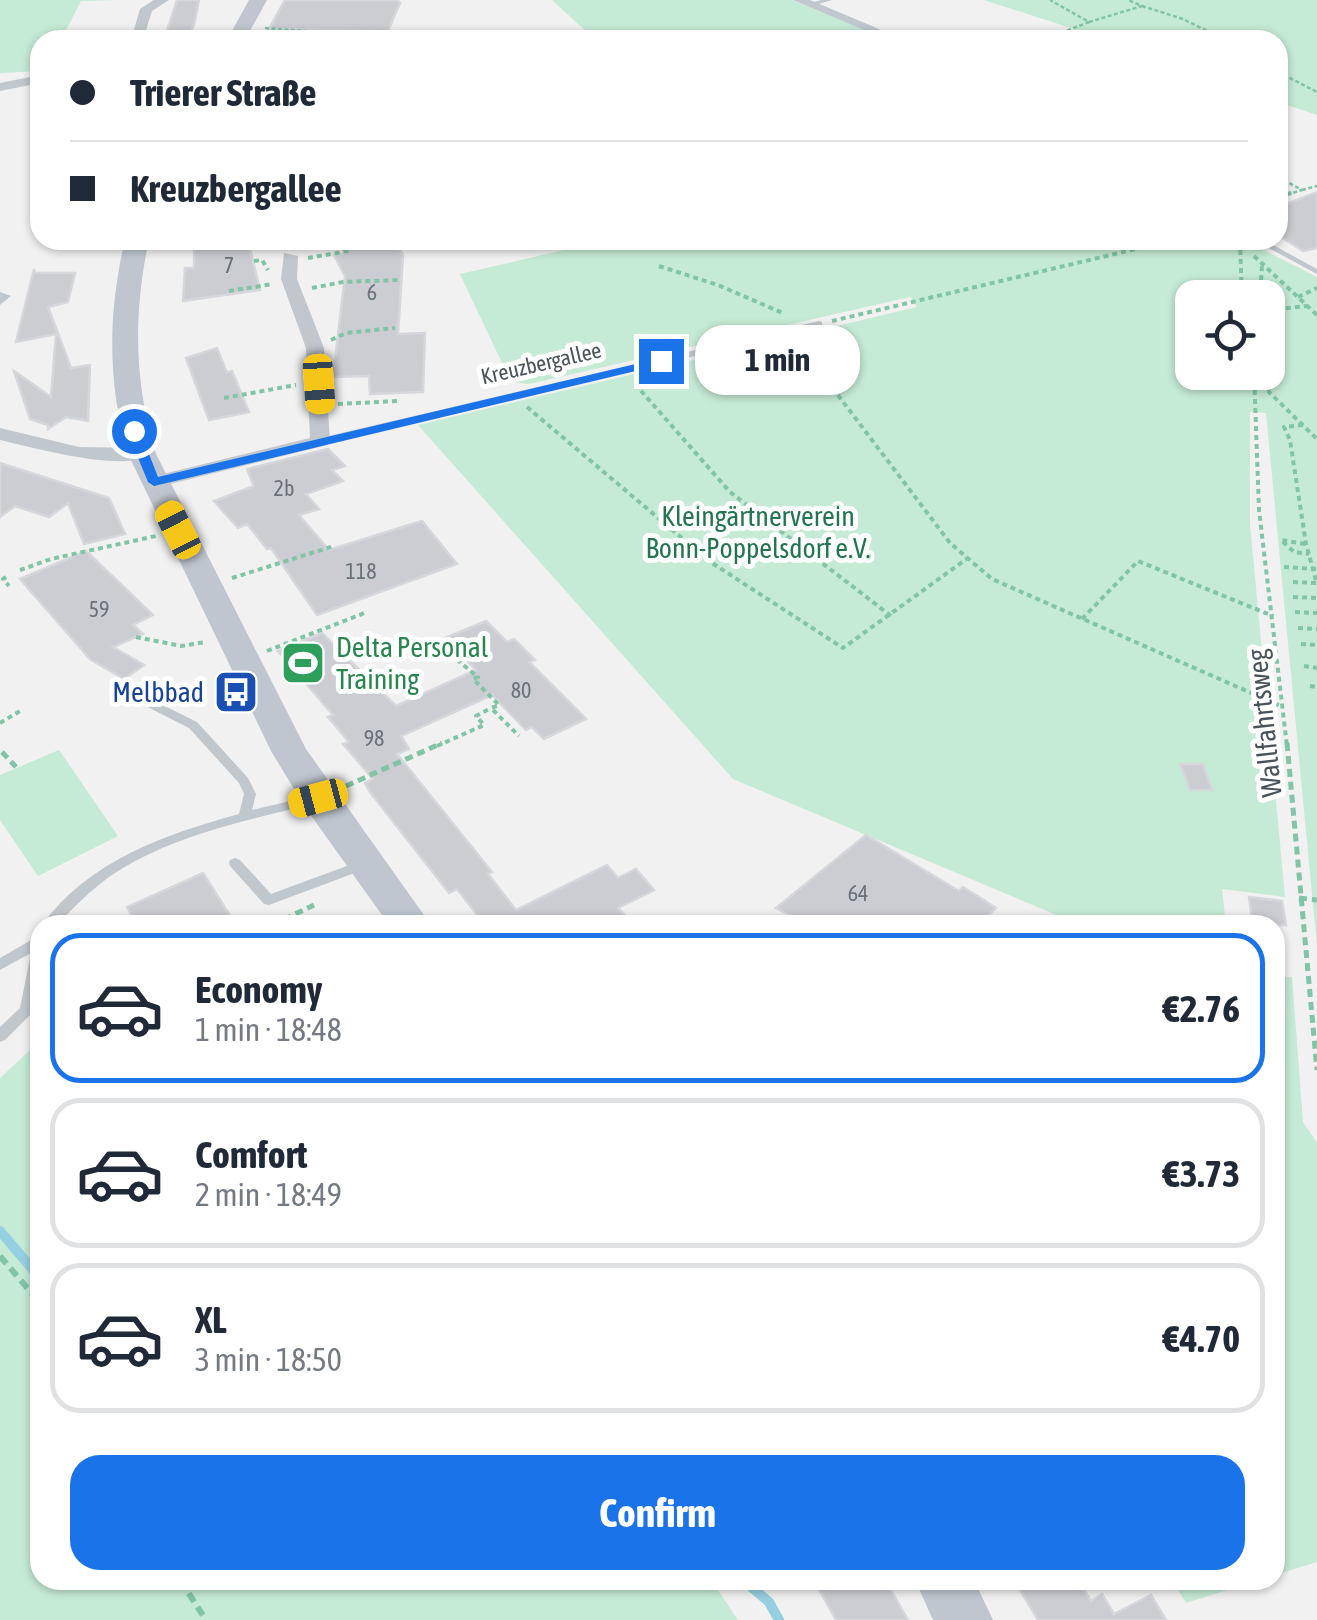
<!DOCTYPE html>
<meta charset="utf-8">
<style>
:root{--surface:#fff;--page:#f6f6f7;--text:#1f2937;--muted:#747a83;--line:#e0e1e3;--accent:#1a73e8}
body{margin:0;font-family:"Asap Condensed",sans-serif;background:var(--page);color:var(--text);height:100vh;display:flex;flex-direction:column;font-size:38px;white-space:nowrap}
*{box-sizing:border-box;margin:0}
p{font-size:32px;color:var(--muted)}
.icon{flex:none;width:55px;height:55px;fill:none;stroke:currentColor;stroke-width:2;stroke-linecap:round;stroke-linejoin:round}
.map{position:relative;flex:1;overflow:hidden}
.panel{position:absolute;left:30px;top:915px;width:1255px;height:675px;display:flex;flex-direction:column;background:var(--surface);border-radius:30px;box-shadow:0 2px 8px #0004}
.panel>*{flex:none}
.guide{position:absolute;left:30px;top:30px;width:1258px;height:220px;border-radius:30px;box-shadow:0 2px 8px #0004;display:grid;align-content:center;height:220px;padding:0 40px;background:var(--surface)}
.controls{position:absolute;left:1175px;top:280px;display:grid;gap:20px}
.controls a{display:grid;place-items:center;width:110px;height:110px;border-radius:20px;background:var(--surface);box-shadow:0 2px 8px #0004;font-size:50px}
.end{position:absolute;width:45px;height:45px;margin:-22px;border:12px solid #1a73e8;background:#fff;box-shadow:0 0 0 5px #fff}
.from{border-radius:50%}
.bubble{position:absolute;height:70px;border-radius:30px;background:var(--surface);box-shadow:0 2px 8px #0004;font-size:32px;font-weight:700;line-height:70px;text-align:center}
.car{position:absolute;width:30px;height:60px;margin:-30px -15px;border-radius:12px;box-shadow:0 0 8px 2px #0007;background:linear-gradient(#f5c518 24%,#345 0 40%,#f5c518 0 76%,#345 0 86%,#f5c518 0)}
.guide b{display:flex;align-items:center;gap:35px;height:95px;font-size:38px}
.guide b+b{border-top:2px solid var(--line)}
.guide i{width:25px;height:25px;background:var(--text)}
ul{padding:18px 0 0;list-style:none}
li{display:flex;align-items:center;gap:30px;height:150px;margin:0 20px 15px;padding:0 20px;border:5px solid var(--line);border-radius:30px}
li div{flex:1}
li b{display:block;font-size:38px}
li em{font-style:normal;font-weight:700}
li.current{border-color:var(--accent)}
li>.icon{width:90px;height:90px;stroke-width:1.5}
.cta{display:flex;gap:20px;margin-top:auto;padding:20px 40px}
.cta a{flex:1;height:115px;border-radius:30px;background:var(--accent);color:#fff;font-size:40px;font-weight:700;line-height:115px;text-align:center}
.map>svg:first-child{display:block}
.green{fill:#c5ead5;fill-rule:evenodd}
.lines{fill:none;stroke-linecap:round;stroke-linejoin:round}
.stream{stroke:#97cfe2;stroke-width:10}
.building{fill:#cbcdd2;stroke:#d5d7db;stroke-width:2.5}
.path-far3{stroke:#81c4a6;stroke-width:2.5;stroke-dasharray:4 2.5;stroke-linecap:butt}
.path-far2{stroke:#81c4a6;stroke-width:4;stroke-dasharray:5 4;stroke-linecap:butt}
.path-far1{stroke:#81c4a6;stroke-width:5;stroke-dasharray:8 5;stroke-linecap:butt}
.path{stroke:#81c4a6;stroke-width:6;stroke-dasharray:10 6;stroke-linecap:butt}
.lane{fill:#c0c7cd;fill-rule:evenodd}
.street{fill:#c0c7cd;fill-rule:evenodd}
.secondary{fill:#bfc6cf;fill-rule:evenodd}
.route{fill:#1a73e8}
.labels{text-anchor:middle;stroke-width:10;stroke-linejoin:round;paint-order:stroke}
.number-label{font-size:22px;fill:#6a727a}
.far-street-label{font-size:22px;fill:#4a535c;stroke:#fff}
.park-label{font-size:28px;fill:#23754f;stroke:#fff}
.leisure-label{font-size:28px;fill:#27864d;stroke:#fff;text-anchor:start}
.transit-label{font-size:28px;fill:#164399;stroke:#fff;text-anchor:end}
.street-label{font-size:28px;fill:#4a535c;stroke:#fff}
</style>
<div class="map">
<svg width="1317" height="1620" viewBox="0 0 1317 1620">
<rect width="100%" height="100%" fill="#f2f1f1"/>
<g class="green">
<path d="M0 0H119L81 1 61 40H40V71L0 73Z"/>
<path d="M552 0H792L891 40H589L590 35Z"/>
<path d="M984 0H1317V115L1278 102V40H1083L1074 29Z"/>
<path d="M591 240H1244L1317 277V946L1266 413 1250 412V524L1285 897 1222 889 1226 925H1062L1066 919 733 779 418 425 917 307 910 297 529 384 511 382 460 274 594 243ZM1192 298H1268V372H1192Z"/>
<path d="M59 750 118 836 38 876 0 820V775Z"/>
<path d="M1275 976 1292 977 1303 1122 1317 1143V1562L1275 1575Z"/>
<path d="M40 1041V1580H711L738 1620H0V1078Z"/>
<path d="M1172 1580H1259L1186 1603Z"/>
</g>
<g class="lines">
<g class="stream">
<path d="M0 1231 40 1278"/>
<path d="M743 1580 769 1602 779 1620"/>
</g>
</g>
<g class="building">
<path d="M177 0H199L194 25 187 40H164Z"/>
<path d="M285 0H397L400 3 388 31 269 29Z"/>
<path d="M1317 192V248L1303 251 1278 235V207Z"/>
<path d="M248 240 260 290 183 301 185 268H194V248Z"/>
<path d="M359 240H394L403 255 398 334 425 333 423 392 370 394 369 376 333 377 345 276 334 255 345 253 339 243Z"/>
<path d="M34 269 35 273H75L68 302 48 307 71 368 90 365 88 421 66 417 48 429V425L30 419 14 371 51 397 56 334 16 342Z"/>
<path d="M217 348 227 373 232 371 249 412 209 420 186 358Z"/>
<path d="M328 449 345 466 332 470 343 481 306 494 319 509 299 515 329 550 422 521 457 564 317 615 271 548 267 549 247 524 238 528 214 501 254 486 247 469Z"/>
<path d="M0 463 109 498 125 534 84 544 68 503 49 517 15 506 0 517Z"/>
<path d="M86 551 153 615 133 625 143 634 113 647 144 665 124 679 90 659 20 579Z"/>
<path d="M486 621 507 642 514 639 535 660 529 662 586 719 544 739 532 727 526 730 492 695 401 736 409 749 397 754 492 872 488 874 516 910 607 865 618 878 636 869 654 890 618 908 634 925H485L457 889 449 893 370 792 365 783 373 779 343 744 349 742 328 717 333 715 278 651 322 633 396 706 476 670 445 638Z"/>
<path d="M1180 764H1203L1212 790H1190Z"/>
<path d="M866 835 959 891 963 887 996 908 978 925H809L776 908Z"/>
<path d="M203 873 236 925H137L127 907Z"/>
<path d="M1249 897 1282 901 1286 925H1253Z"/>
<path d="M814 1580H885L908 1620H836Z"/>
<path d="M1014 1580H1078L1091 1601 1102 1594 1114 1614 1151 1595 1166 1620H1038Z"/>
</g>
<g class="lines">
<g class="path-far3">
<path d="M1142 6 1183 19 1226 40"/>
<path d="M1089 22 1142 6 1128 0"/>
<path d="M265 28 307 31"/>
<path d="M1043 40 1089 22 1050 0"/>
<path d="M1278 72 1317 92"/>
<path d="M1278 177 1302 190 1286 195"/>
<path d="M1302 190 1317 186"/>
</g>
<g class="path-far2">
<path d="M1278 197 1294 192"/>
<path d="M1240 241 1242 298"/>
<path d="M1254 256 1317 315"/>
<path d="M308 258 349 251"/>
<path d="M254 261 262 260 268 270"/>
<path d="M659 266 718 285 785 314"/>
<path d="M312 288 343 282 401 280"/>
<path d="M229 291 273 284"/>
<path d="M1298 297 1317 288"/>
<path d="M1260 298 1262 265"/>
<path d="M1268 310 1307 306"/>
<path d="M832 321 1174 240"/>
<path d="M331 340 346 333 395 328"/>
<path d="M800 345 950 543 992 579 1283 707"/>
<path d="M1254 372 1259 510 1287 746"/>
<path d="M1267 372 1269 392 1317 439"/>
<path d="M635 384 730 492 891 616"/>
<path d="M224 398 296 385"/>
<path d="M338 404 399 401"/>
<path d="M527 407 709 561 843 648 968 558"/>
<path d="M1303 425 1284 427 1290 440 1306 544 1317 584"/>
<path d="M1305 544 1281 540 1294 552 1309 554"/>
<path d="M1284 567 1316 569"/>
<path d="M20 570 51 559 156 536"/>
<path d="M6 577 3 579 9 586"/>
<path d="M232 578 334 546"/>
<path d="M1293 582 1317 583"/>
<path d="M1293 597 1317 598"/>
<path d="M1295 612 1317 613"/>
<path d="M1082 619 1138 561 1273 616"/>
<path d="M1298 628 1317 629"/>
<path d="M136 637 181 646 206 642"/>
<path d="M1301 644 1317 645"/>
<path d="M443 648 478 677 473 679 499 705 491 708 519 736"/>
<path d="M267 651 367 612"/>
<path d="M1304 666 1317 668"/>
<path d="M1310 686 1317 687"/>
<path d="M0 723 20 711"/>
<path d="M437 746 484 725 476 716 491 708"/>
</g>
<g class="path-far1">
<path d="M1287 743 1317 1070"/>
<path d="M2 752 16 767"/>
<path d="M346 786 442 743"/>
<path d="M1299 898 1317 900"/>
<path d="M272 925 314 905"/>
</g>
<g class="path">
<path d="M0 1256 40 1303"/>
<path d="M180 1580 206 1620"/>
</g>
<g class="lane">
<path d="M821 0H832L811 6 808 4Z"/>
<path d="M1254 240H1264L1317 269V274Z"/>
<path d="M819 321 822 322V326L320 444 315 441 320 438Z"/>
<path d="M116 682 197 722 248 778 256 794 252 810 316 795 322 799 316 803C246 821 170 835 109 877 90 891 73 908 57 925H42C88 861 166 834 239 814L244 794 239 783 189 728 112 689 110 686 112 683Z"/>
<path d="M235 858 240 860 271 894 363 860 368 862 369 865 368 868 269 905 264 904 230 866 229 863 230 860Z"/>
<path d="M40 935V978L34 1011 5 1040 0 1042V1027L20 1008 31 953 0 970V958Z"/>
</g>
<g class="street">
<path d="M154 0H169L152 11 143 40H131L140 9Z"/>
<path d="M793 0H810L905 40H888Z"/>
<path d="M40 75V83L0 91V83Z"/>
<path d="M284 253 298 256 297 279 324 348 330 441 327 445 154 488 147 486V478L310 438 306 348 281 279Z"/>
<path d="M0 292 11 296 0 305Z"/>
<path d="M0 428 79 447 142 448 152 454C127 474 31 447 0 440Z"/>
</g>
<g class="secondary">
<path d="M249 0H267L245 40H227Z"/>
<path d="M125 240H149C133 313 134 383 156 454L306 749 431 925H389L305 807 271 751 128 454C107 382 108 312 125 240Z"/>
<path d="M915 1580H974L993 1620H933Z"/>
</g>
</g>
<path class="route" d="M661 358 665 364 154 486 148 482 127 431 134 427 140 431 158 477Z"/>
<defs>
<symbol id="stadium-square" viewBox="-11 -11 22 22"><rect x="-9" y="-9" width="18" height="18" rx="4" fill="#2e9e5b" stroke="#fff"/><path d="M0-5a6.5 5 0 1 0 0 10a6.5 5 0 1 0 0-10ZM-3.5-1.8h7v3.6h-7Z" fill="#fff"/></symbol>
<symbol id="bus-square" viewBox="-11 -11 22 22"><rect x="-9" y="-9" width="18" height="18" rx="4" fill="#1a4fb4" stroke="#fff"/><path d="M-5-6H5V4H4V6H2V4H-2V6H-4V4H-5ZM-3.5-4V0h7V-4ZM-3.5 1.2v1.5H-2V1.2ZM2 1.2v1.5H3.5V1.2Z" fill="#fff"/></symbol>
</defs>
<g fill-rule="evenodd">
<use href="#stadium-square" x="278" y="638" width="50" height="50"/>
<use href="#bus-square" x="211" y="667" width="50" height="50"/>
</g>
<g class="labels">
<g class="number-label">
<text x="229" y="273">7</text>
<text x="372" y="300">6</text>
<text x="284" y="496">2b</text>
<text x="361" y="579">118</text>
<text x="99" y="617">59</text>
<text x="521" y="698">80</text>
<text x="374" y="746">98</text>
<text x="858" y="901">64</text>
</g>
<g class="far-street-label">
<text transform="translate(541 363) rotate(-13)" y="8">Kreuzbergallee</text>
</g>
<g class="park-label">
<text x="758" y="526">Kleingärtnerverein<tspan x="758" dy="32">Bonn-Poppelsdorf e.V.</tspan></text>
</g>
<g class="leisure-label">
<text x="336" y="657">Delta Personal<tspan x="336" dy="32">Training</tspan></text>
</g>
<g class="transit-label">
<text x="204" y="702">Melbbad</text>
</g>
<g class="street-label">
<text transform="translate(1264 723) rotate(-96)" y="10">Wallfahrtsweg</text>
</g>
</g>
</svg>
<div class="controls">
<a><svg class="icon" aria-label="locate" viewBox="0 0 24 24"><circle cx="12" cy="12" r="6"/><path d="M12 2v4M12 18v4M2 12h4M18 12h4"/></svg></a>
</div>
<i class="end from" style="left:134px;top:431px"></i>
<i class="end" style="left:661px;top:361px"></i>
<div class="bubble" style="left:695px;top:325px;width:165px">1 min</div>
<i class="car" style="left:319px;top:384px;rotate:176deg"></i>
<i class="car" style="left:178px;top:530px;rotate:333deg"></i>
<i class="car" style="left:318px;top:798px;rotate:255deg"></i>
<div class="guide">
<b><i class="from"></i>Trierer Straße</b>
<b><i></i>Kreuzbergallee</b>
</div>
<section class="panel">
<ul>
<li class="current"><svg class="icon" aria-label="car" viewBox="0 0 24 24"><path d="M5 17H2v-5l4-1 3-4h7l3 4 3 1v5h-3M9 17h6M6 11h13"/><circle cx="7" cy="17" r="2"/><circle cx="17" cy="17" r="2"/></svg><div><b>Economy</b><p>1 min · 18:48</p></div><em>€2.76</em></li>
<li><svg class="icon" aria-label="car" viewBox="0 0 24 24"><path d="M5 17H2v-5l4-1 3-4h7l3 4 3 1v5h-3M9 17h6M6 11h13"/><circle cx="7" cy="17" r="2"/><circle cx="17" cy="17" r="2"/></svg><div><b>Comfort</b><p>2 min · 18:49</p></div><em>€3.73</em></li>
<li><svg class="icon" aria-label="car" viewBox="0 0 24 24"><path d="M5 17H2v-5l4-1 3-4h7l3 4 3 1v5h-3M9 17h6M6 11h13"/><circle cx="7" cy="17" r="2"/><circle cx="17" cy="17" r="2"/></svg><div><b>XL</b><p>3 min · 18:50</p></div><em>€4.70</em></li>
</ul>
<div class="cta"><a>Confirm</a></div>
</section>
</div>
